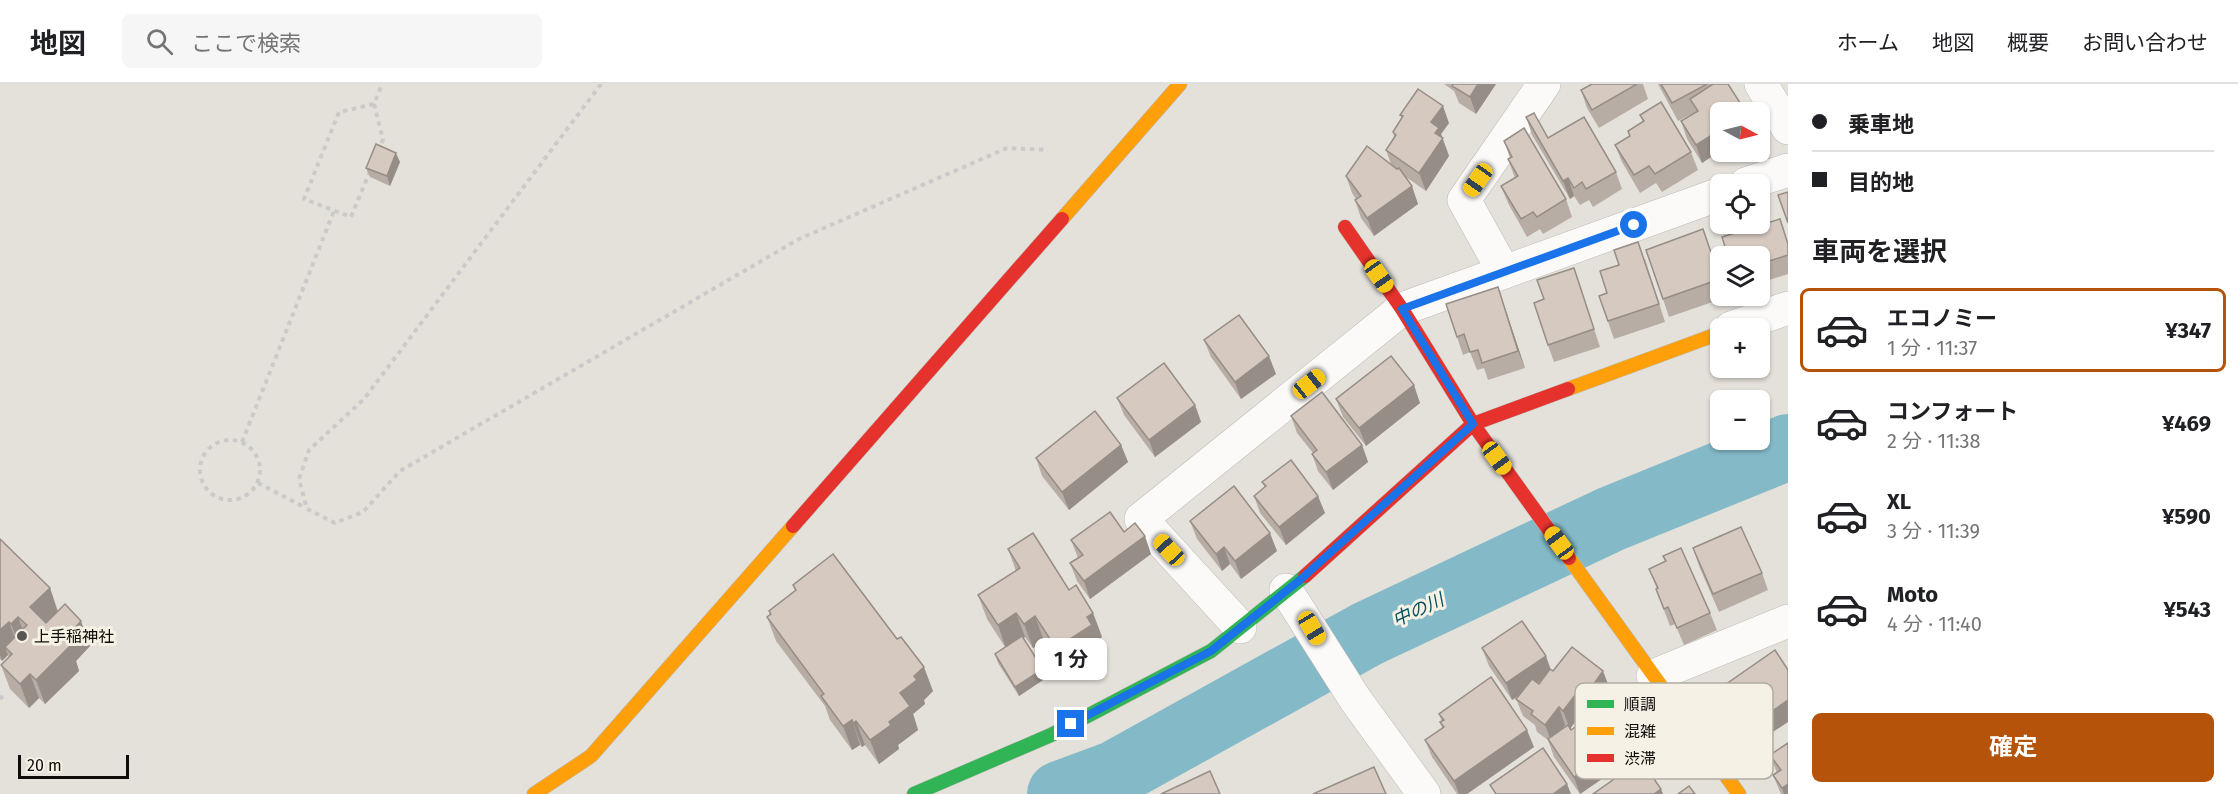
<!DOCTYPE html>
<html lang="ja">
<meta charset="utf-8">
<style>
:root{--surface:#fff;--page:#f6f6f6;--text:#202124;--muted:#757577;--line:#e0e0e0;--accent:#b45309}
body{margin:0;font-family:"Fira Sans","Noto Sans JP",sans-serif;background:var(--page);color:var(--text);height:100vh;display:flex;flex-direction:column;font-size:22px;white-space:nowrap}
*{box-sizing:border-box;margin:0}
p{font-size:20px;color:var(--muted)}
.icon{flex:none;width:33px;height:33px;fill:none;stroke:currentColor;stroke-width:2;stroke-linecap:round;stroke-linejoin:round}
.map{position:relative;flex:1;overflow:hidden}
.panel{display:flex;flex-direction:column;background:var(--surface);width:450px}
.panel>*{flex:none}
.banner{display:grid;align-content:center;height:132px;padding:0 24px;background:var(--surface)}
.needle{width:39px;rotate:97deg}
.fabs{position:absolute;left:1710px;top:18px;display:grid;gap:12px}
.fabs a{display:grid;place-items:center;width:60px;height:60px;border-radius:9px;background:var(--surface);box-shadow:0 2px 4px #0004;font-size:30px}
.scale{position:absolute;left:18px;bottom:15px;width:111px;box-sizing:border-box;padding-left:6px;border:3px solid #0e0c08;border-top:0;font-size:16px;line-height:21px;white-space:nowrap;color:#0e0c08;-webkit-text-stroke:4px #f5f1e4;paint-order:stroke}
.end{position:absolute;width:27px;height:27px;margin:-14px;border:8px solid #1a73e8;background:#fff;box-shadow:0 0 0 3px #fff}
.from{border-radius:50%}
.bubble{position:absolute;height:42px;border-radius:9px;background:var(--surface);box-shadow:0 2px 4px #0004;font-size:20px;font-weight:700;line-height:42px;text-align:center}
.car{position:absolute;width:18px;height:36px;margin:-18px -9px;border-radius:8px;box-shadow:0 0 4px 2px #0007;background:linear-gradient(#f5c518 24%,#345 0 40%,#f5c518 0 76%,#345 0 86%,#f5c518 0)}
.banner b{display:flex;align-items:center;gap:21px;height:57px;font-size:22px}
.banner b+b{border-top:2px solid var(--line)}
.banner i{width:15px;height:15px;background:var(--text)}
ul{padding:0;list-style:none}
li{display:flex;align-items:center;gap:18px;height:84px;margin:0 12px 9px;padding:0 12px;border:3px solid transparent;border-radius:9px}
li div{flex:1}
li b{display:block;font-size:22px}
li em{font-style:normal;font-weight:700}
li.on{border-color:var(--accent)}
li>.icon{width:54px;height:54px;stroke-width:1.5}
h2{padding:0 24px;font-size:27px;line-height:72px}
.cta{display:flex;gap:12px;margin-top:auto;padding:12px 24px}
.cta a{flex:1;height:69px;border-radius:9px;background:var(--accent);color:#fff;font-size:24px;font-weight:700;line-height:69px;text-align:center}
header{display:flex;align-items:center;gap:36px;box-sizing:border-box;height:84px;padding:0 30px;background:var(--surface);border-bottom:2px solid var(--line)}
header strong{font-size:28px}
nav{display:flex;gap:33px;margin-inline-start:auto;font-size:21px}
.search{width:420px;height:54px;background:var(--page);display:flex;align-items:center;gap:15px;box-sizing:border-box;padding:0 21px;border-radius:9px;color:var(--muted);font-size:22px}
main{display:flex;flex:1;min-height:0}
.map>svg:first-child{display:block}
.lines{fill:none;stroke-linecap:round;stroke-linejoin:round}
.river{stroke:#84bac8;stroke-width:66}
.street-casing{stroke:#bcbab5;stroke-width:34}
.fast-casing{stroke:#bcbab5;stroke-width:15}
.slow-casing{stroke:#bcbab5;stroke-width:15}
.jam-casing{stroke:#bcbab5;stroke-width:15}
.path{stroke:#cacac8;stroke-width:4;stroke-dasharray:4.5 4.5;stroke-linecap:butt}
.street{stroke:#fbfaf9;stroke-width:33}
.fast{stroke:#30b455;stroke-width:14}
.slow{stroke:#ff9f0a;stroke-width:14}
.jam{stroke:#e5322d;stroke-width:14}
.wall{fill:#b8ada5}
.shaded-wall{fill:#968d86}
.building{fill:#d6c9c0;stroke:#968d86;stroke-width:1.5}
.route{stroke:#1a73e8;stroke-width:8}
.poi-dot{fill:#595752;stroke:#f5f1e4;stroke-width:2}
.labels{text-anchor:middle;stroke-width:6;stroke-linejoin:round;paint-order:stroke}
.poi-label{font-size:16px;fill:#0e0c08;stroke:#f5f1e4;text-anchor:start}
.water-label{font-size:18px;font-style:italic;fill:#0a5061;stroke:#f5f1e4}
.key{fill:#f5f1e4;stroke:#b0aca2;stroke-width:1.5}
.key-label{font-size:16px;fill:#0e0c08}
</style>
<header>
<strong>地図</strong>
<div class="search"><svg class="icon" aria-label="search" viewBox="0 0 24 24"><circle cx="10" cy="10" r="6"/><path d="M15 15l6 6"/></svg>ここで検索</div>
<nav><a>ホーム</a><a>地図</a><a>概要</a><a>お問い合わせ</a></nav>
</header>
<main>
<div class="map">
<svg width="1788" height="710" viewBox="0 0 1788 710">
<rect width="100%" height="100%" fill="#e4e1da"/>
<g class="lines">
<path class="river" d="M1060 710 1114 690 1367 550 1611 435 1788 363"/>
<defs>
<g id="street">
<path d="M1761 0 1788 44"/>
<path d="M1746 100 1788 86"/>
<path d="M1504 188 1464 116 1544 0"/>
<path d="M1731 244 1788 224"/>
<path d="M1286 506 1355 615 1424 710"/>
<path d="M1240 543 1141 435 1402 225 1720 110"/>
<path d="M1653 592 1788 537"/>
</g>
<path id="fast" d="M914 710 1051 651 1211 567 1305 492"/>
<g id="slow">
<path d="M1062 135 1180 0"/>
<path d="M1568 305 1720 249"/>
<path d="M1569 474 1739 710"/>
<path d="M534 710 591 672 793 442"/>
</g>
<g id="jam">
<path d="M1345 143 1402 225 1473 340 1569 474"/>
<path d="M793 442 1062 135"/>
<path d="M1305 492 1473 340 1568 305"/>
</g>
</defs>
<use href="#street" class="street-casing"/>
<use href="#fast" class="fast-casing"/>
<use href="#slow" class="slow-casing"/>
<use href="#jam" class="jam-casing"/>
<g class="path">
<path d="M601 0 364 315 309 366 299 395 307 425 335 439 363 428 400 387 799 155 1007 64 1048 66"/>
<path d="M374 20 383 55 380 64"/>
<path d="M370 87 351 133 304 115 339 28 374 20 382 0"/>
<circle cx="230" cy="386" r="30"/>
<path d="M242 358 334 127"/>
<path d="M258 399 306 424"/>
<path d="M0 615 3 612"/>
</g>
<use href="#street" class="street"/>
<use href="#fast" class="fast"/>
<use href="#slow" class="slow"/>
<use href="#jam" class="jam"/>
</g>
<g class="wall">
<path d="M1444 0H1496L1476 30 1459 19 1454 7Z"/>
<path d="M1592 0H1643L1648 15 1599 44 1587 24 1581 6Z"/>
<path d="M1658 0H1728L1720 28V67L1702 79 1687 55 1681 37 1695 28 1678 37Z"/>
<path d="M1400 31 1449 39 1441 50 1449 72 1426 107 1406 93 1418 120 1374 152 1361 134 1355 116 1356 115 1352 109 1346 92 1391 80 1386 66 1394 53 1393 48 1402 35Z"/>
<path d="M1640 31 1691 68 1698 86 1662 108 1656 99 1640 109 1622 78 1615 61 1629 52 1628 47 1643 38Z"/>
<path d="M1526 33 1548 54 1616 88 1622 105 1593 123 1589 116 1580 121 1574 112 1570 115 1532 51Z"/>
<path d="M1504 57 1566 115 1572 133 1543 150 1540 145 1527 153 1508 119 1501 102 1515 94 1508 75 1510 74Z"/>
<path d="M400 78 390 102 370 93 366 84Z"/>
<path d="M1788 157V190L1760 199V172Z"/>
<path d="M1645 175 1665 238 1614 255 1599 212 1607 209Z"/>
<path d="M1574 184 1600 263 1554 278 1548 261 1544 215Z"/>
<path d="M1720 194V212H1727V213L1669 233 1663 215Z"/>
<path d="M1498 203 1525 284 1488 296 1484 284 1477 286 1470 268 1463 271 1457 253Z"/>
<path d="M1204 256 1276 290 1241 315 1211 273Z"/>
<path d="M1117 314 1195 321 1201 338 1155 373 1124 331Z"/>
<path d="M1336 315 1420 319 1366 362 1343 333Z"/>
<path d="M1291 332 1362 361 1368 378 1333 406 1318 387 1312 370 1313 369 1297 349Z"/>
<path d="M1121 361 1128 378 1069 426 1042 392 1036 374Z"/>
<path d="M1262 398 1325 429 1286 461 1260 429 1254 412 1265 404Z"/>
<path d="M1190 437 1277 467 1241 495 1230 480 1222 487 1197 455Z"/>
<path d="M1124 448 1151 470 1090 515 1077 497 1070 479 1078 474 1071 456Z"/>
<path d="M0 455 50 504 58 527 90 562 76 577 79 587 45 620 39 614 29 624 10 605 1 581 9 573 8 571 2 577 0 575Z"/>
<path d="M1693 464 1762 489 1768 506 1719 528 1699 482Z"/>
<path d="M1008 465 1069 506 1093 529 1102 553 1097 556 1101 565 1064 588 1044 557 1033 564 1025 553 1023 554 1043 585 1046 594 1019 612 998 579 995 570 1005 563 987 535 978 511 1016 487Z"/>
<path d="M1663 472 1710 529 1717 546 1684 561 1675 540 1670 542 1656 505H1657L1649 485 1665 477Z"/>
<path d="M793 501 933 607 924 616 925 620 913 630 918 646 898 661 899 665 879 680 865 661 862 663 860 661 852 666 830 636 825 622 776 557 767 533 770 531 769 527 795 507Z"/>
<path d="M1482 564 1610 605 1589 632 1583 627 1570 644 1571 646 1616 628 1647 664 1580 710 1554 673 1548 656 1537 648 1535 641 1523 632 1516 615 1518 613 1512 616 1489 582Z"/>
<path d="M1775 566 1755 660 1754 658 1750 661 1737 644 1731 627 1732 626 1728 621 1722 603Z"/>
<path d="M1439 630 1534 663 1467 710H1457L1432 673 1425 656 1442 644 1440 638H1442Z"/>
<path d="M1788 659V710H1781L1773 691 1777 689 1770 671Z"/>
</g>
<g class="shaded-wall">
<path d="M1478 0H1496L1476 30 1470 13Z"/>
<path d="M1443 22 1449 39 1441 50 1449 72 1426 107 1419 89 1431 38Z"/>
<path d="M1720 46V67L1702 79 1696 61Z"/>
<path d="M396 69 400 78 390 102 387 92Z"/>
<path d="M1568 94 1574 112 1570 115 1563 97Z"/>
<path d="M1412 102 1418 120 1374 152 1367 134Z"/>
<path d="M1498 203 1525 284 1518 267Z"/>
<path d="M1269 272 1276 290 1241 315 1235 298Z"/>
<path d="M1414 301 1420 319 1366 362 1359 344Z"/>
<path d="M1195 321 1201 338 1155 373 1149 356Z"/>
<path d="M1121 361 1128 378 1069 426 1062 408Z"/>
<path d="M1362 361 1368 378 1333 406 1326 388Z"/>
<path d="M1318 412 1325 429 1286 461 1279 443Z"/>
<path d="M1270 449 1277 467 1241 495 1235 477Z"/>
<path d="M1145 452 1151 470 1090 515 1084 497Z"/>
<path d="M1224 463 1230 480 1222 487 1216 470Z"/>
<path d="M50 504 58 529 39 548 30 523Z"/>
<path d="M1016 529 1025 553 1006 565 998 541Z"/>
<path d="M1093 529 1102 553 1097 556 1101 565 1064 588 1056 564 1087 533Z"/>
<path d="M1035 532 1044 557 1033 564 1024 540Z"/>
<path d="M18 533 27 557 20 564 11 540Z"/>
<path d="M81 537 90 562 76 577 79 587 45 620 36 596 64 556Z"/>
<path d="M9 538 18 562 5 563 8 571 2 577 0 571V546Z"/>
<path d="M1546 572 1552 589 1512 616 1506 599Z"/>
<path d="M924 583 933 607 924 616 925 620 913 630 918 646 898 661 899 665 879 680 870 656 889 638 900 609 914 592Z"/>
<path d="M1043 585 1046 594 1019 612 1015 603Z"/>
<path d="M1603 587 1610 605 1589 632 1583 615Z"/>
<path d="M30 590 39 614 29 624 20 600Z"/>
<path d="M1576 610 1583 627 1570 645 1563 627Z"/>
<path d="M1788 616V638L1755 660 1749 643Z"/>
<path d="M1559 623 1565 641 1552 659 1545 641Z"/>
<path d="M852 636 860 661 852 666 843 642Z"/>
<path d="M856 637 865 661 862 663 853 639Z"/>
<path d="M1747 641 1754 658 1750 661 1743 644Z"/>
<path d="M1527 646 1534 663 1467 710H1459L1454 697Z"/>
<path d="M1641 647 1647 664 1580 710 1574 693Z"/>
<path d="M1567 700 1571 710H1553Z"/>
<path d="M1788 700V710H1784L1782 704Z"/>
<path d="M1661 705 1663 710H1654Z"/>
</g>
<g class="building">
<path d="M1453 0H1478L1470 13 1452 2Z"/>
<path d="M1592 0H1637L1592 26 1581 6Z"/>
<path d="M1661 0H1707L1672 19Z"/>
<path d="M1713 0H1728L1746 28H1720V46L1696 61 1681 37 1698 27 1690 15Z"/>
<path d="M1418 5 1443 22 1431 38 1439 44 1435 49 1443 54 1419 89 1386 66 1396 51 1393 48 1403 32 1400 31Z"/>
<path d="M1661 18 1691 68 1655 90 1649 82 1634 91 1615 61 1630 52 1628 47 1644 37 1640 31Z"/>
<path d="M1534 29 1548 54 1584 33 1616 88 1586 105 1582 98 1574 104 1568 94 1563 97 1526 33Z"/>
<path d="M1524 44 1566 115 1537 133 1533 128 1521 135 1501 102 1518 92 1508 75 1512 73 1504 57Z"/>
<path d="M376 60 396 69 387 92 366 84Z"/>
<path d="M1367 62 1397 85 1399 84 1412 102 1367 134 1355 116 1361 112 1346 92Z"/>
<path d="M1788 108V139L1778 111Z"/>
<path d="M1780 135 1788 160V171L1760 180V172H1723L1721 167 1726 166 1722 153Z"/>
<path d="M1703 145 1720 195 1663 215 1646 166Z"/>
<path d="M1638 158 1659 220 1608 237 1599 212 1607 209 1600 187 1619 181 1614 166Z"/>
<path d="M1574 184 1594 245 1548 261 1534 219 1544 215 1537 196Z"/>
<path d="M1498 203 1518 267 1482 279 1478 266 1470 268 1464 250 1457 253 1446 220Z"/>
<path d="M1239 231 1269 272 1235 298 1204 256Z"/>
<path d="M1391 272 1414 301 1359 344 1336 315Z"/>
<path d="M1164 279 1195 321 1149 356 1117 314Z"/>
<path d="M1322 308 1362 361 1326 388 1312 370 1317 366 1291 332Z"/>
<path d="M1095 327 1121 361 1062 408 1036 374Z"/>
<path d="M1291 376 1318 412 1279 443 1254 412 1266 402 1262 398Z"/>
<path d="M1234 402 1270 449 1235 477 1224 463 1216 470 1190 437Z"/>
<path d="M1110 428 1124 448 1135 439 1145 452 1084 497 1070 479 1083 471 1071 456Z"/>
<path d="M1741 443 1762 489 1713 510 1693 464Z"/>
<path d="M1033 449 1069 506 1076 501 1093 529 1087 533 1092 541 1056 564 1035 532 1024 540 1016 529 998 541 978 511 1020 484 1008 465Z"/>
<path d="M0 455 50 504 30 523 46 539 65 520 81 537 64 556 70 562 36 596 30 590 20 600 1 581 12 570 5 563 27 541 18 533 11 540 9 538 0 546Z"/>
<path d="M1681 464 1710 529 1677 544 1668 523 1664 525 1656 505 1658 504 1649 485 1666 477 1663 472Z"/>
<path d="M833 470 897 555 901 553 924 583 914 592 917 596 900 609 910 622 889 638 891 641 870 656 856 637 853 639 852 636 843 642 821 612 824 610 767 533 771 530 769 527 796 506 793 501Z"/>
<path d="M1522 537 1546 572 1506 599 1482 564Z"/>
<path d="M1022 552 1043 585 1015 603 995 570Z"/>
<path d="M1572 563 1603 587 1583 615 1576 610 1563 627 1559 623 1545 641 1531 630 1533 627 1516 615 1532 595 1539 600 1550 585 1553 587Z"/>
<path d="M1775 566 1788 586V616L1749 643 1747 641 1743 644 1731 627 1736 623 1722 603Z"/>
<path d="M1491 593 1527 646 1454 697 1425 656 1444 643 1440 638 1444 636 1439 630Z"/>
<path d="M1609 619 1616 628 1624 622 1641 647 1574 693 1548 655 1568 641 1571 646Z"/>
<path d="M1788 659V700L1782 704 1773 691 1781 686 1770 671Z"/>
<path d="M1543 664 1567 700 1553 710H1496L1490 701Z"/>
<path d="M1638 672 1661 705 1654 710H1593L1627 686 1623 682Z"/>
<path d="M1374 683 1386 710H1313Z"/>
<path d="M1210 687 1220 710H1161Z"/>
<path d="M1689 702 1695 710H1678Z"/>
</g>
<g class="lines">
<path class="route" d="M1071 640 1211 567 1300 496 1473 340 1402 225 1634 141"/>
</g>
<circle class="poi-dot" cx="22" cy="552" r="6"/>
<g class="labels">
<g class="poi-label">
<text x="34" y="558">上手稲神社</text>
</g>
<g class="water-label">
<text transform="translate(1418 526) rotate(-25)" y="6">中の川</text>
</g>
</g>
<rect x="1575" y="599" width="198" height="96" rx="9" class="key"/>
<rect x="1587" y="616" width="27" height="8" fill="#30b455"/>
<rect x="1587" y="643" width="27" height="8" fill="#ff9f0a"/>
<rect x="1587" y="670" width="27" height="8" fill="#e5322d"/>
<g class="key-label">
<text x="1624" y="626">順調</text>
<text x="1624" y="653">混雑</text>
<text x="1624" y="680">渋滞</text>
</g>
</svg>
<div class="fabs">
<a><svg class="needle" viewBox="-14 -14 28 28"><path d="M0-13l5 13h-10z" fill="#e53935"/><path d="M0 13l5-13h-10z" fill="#757577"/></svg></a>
<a><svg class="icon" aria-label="locate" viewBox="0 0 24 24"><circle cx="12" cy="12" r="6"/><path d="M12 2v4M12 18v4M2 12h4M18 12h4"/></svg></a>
<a><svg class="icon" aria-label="layers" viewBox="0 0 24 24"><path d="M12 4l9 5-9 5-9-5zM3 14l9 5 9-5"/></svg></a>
<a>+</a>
<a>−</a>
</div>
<div class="scale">20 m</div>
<i class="end from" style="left:1634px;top:141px"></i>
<i class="end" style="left:1071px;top:640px"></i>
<div class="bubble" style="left:1035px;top:554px;width:72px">1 分</div>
<i class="car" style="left:1478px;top:96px;rotate:215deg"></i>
<i class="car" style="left:1379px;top:192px;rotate:145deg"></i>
<i class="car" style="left:1309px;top:300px;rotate:51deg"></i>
<i class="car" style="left:1497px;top:374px;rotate:144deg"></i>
<i class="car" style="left:1559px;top:459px;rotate:324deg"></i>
<i class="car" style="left:1169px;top:466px;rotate:317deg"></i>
<i class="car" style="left:1312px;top:544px;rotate:149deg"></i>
</div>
<section class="panel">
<div class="banner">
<b><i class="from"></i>乗車地</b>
<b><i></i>目的地</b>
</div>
<h2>車両を選択</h2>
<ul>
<li class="on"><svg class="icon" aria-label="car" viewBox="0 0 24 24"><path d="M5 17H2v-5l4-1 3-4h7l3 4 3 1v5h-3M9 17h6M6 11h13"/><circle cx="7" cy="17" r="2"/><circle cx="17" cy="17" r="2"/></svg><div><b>エコノミー</b><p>1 分 · 11:37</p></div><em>¥347</em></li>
<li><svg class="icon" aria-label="car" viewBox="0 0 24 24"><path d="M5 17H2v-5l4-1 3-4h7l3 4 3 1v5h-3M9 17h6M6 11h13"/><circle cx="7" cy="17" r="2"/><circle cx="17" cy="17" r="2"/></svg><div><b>コンフォート</b><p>2 分 · 11:38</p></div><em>¥469</em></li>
<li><svg class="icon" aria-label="car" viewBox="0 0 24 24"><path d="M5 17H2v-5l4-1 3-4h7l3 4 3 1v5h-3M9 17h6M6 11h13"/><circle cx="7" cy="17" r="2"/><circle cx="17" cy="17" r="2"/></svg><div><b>XL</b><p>3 分 · 11:39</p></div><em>¥590</em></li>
<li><svg class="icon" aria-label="car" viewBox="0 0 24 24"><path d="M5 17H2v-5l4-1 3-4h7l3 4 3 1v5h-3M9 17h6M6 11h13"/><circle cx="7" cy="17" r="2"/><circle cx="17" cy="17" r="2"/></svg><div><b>Moto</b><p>4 分 · 11:40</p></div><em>¥543</em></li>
</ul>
<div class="cta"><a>確定</a></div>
</section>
</main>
